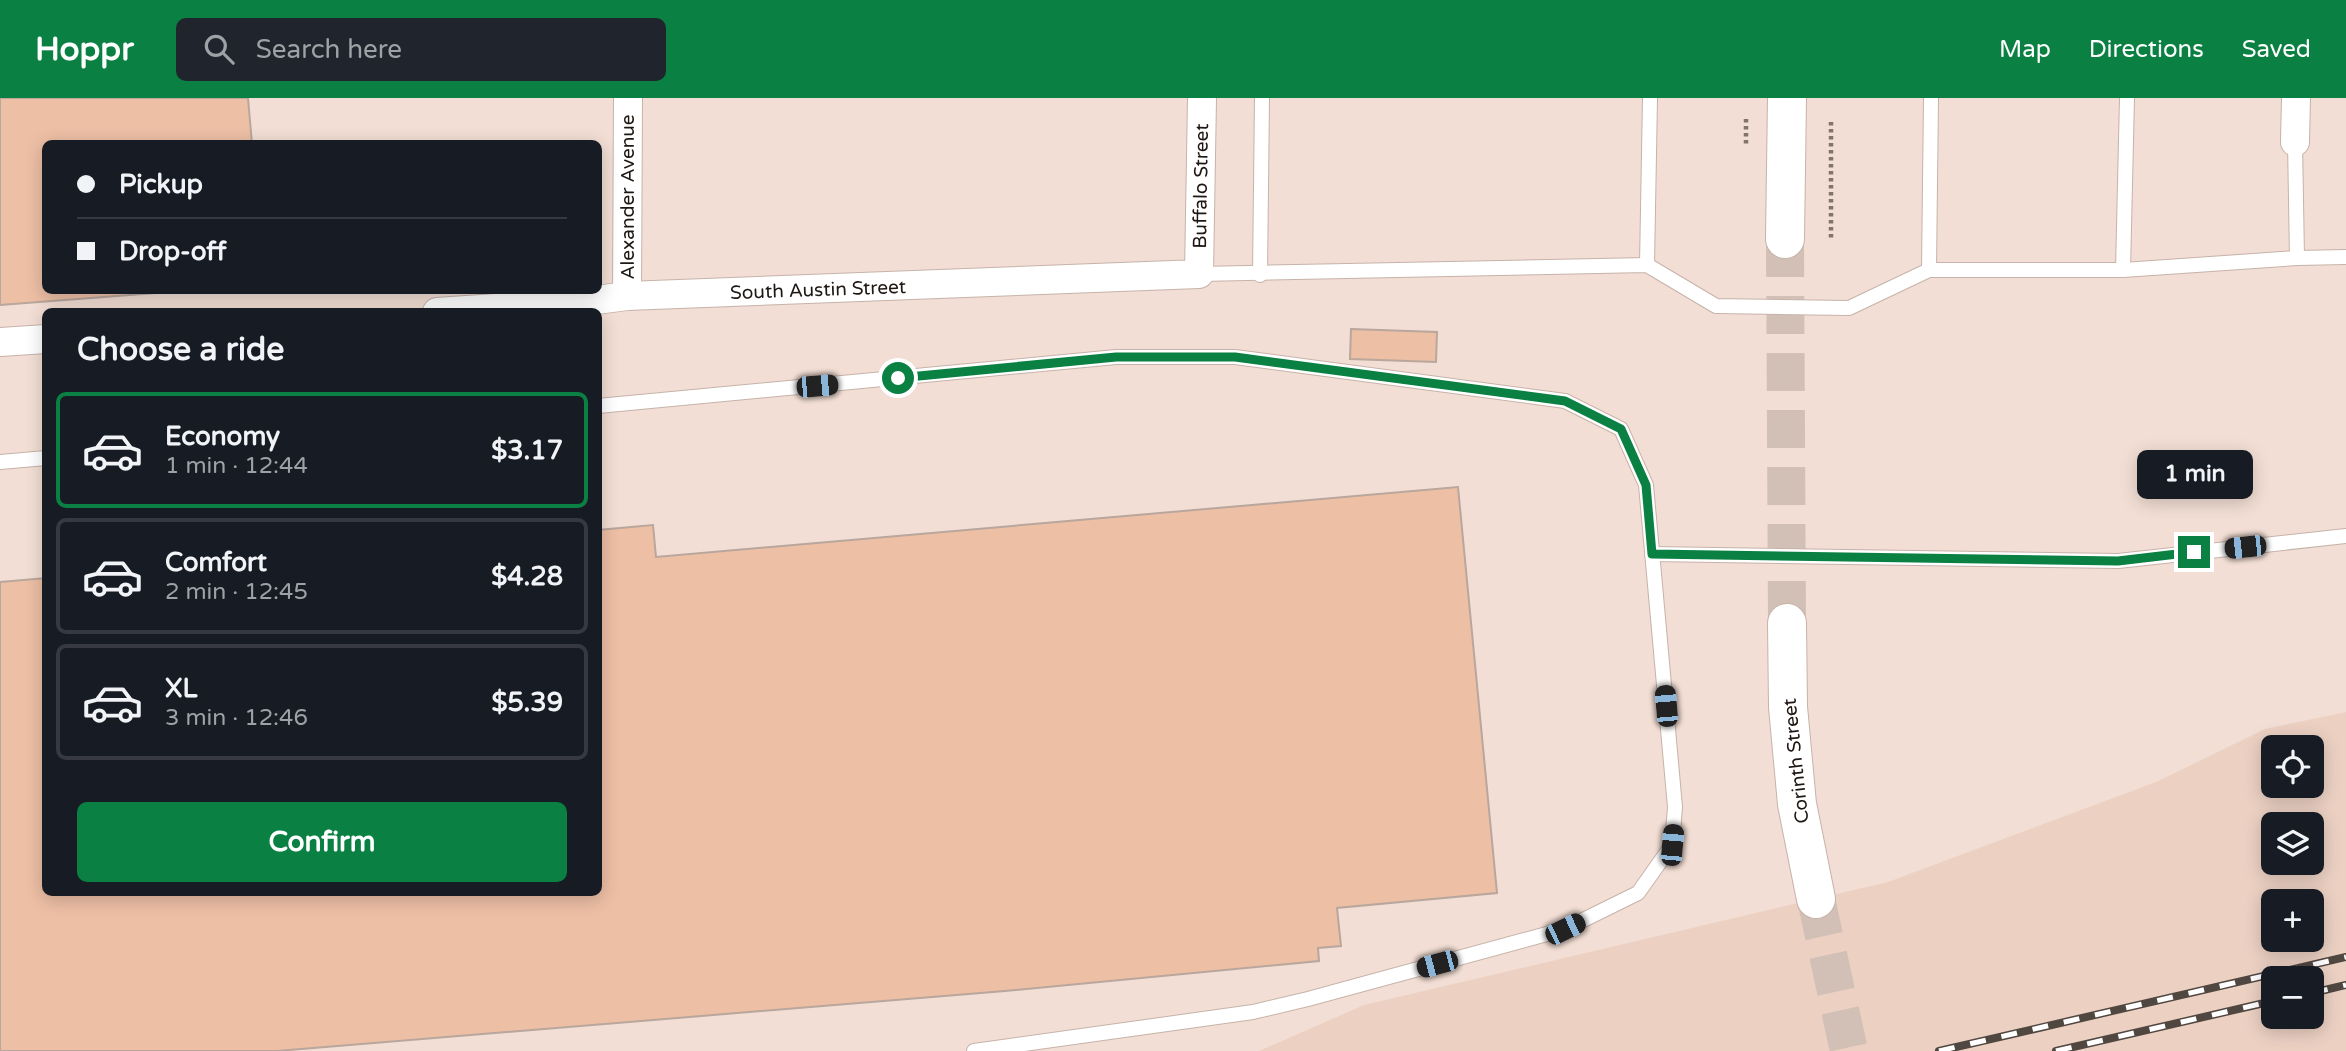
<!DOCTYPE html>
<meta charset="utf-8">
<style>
:root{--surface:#171b24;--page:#20242c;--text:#f1f3f6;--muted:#9ea1a6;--line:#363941;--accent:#0b8043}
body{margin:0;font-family:"Varela Round",sans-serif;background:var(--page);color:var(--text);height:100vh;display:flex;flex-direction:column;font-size:26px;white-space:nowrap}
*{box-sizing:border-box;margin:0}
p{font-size:23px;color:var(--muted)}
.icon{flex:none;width:38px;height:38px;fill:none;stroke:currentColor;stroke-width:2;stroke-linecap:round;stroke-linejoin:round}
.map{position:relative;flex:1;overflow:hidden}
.drawer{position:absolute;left:42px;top:210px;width:560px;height:588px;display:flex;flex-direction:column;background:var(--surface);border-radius:10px;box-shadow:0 4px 18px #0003}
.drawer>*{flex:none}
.hud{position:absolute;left:42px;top:42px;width:560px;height:154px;border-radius:10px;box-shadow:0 4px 18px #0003;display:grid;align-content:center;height:154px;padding:0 35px;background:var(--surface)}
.fabs{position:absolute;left:2261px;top:637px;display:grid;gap:14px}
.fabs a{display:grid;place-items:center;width:63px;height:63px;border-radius:10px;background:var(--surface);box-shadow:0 4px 18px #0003;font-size:35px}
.end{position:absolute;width:32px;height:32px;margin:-16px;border:9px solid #0b8043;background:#fff;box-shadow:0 0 0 4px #fff}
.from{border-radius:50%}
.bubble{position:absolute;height:49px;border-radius:10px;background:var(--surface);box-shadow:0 4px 18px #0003;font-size:23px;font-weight:700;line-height:49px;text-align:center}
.car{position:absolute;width:21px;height:42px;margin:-21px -10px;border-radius:9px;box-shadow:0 0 5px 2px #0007;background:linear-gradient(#222 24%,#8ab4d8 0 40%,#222 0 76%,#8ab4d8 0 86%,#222 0)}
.hud b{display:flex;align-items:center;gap:24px;height:66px;font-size:26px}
.hud b+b{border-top:2px solid var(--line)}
.hud i{width:18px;height:18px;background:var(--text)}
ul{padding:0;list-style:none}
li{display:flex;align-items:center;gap:21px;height:116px;margin:0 14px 10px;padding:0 21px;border:4px solid var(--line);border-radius:10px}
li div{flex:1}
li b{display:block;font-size:26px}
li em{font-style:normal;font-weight:700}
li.current{border-color:var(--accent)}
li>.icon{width:63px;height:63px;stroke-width:1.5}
h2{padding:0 35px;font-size:32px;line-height:84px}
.action{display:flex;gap:14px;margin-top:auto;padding:14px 35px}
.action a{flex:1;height:80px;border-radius:10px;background:var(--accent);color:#fff;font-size:28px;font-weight:700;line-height:80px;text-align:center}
header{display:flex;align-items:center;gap:42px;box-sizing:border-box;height:98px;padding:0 35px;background:var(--accent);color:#fff}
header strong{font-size:33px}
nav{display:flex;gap:38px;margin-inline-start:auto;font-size:24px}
.search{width:490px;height:63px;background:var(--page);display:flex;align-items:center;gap:18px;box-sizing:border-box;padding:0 24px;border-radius:10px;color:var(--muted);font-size:26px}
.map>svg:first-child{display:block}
.built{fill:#ecd1c3;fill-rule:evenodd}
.building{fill:#edbfa5;stroke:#b9a69c;stroke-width:2}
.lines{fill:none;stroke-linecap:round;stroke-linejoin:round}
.secondary-tunnel{stroke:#d2c0b7;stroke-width:38;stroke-dasharray:38 19;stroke-linecap:butt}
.lane-casing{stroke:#c6b3a9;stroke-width:16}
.street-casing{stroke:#c6b3a9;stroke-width:30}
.secondary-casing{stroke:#c6b3a9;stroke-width:40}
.path{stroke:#81746d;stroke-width:4.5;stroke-dasharray:3.5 3.5;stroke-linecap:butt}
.lane{stroke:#fff;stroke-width:14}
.street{stroke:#fff;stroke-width:28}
.secondary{stroke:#fff;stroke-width:38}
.rail-casing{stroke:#514741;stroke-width:8}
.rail{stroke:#fff;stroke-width:5;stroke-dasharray:16;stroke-linecap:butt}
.route{stroke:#0b8043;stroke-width:9}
.labels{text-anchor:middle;stroke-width:6;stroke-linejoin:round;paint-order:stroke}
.street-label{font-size:19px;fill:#1e1713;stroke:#fff}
</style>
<header>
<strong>Hoppr</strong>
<div class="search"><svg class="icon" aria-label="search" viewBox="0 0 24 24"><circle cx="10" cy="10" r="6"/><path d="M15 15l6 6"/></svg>Search here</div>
<nav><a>Map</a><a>Directions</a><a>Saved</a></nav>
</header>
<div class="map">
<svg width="2346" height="953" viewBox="0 0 2346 953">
<rect width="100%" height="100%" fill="#f2ded4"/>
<path class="built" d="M2346 614V953H1259L1364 907 1888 784 2156 684 2265 631ZM2273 649H2312V688H2273ZM2273 726H2312V765H2273ZM2273 803H2312V842H2273ZM2273 880H2312V919H2273Z"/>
<g class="building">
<path d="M0 0H248L252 46H46V192H195L0 207Z"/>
<path d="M1351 231 1437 234 1436 264 1350 261Z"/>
<path d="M1458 389 1497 795 1337 810 1341 848 1318 850 1319 863 1005 893 277 953H0V484L46 480V794H598V432L653 427 656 459Z"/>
</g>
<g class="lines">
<g class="secondary-tunnel">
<path d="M1785 141 1787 525"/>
<path d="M1816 801 1849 953"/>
</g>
<defs>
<g id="lane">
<path d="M2295 44 2297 160"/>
<path d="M1647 167 1650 0"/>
<path d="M1929 172 1931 0"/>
<path d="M2123 172 2127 0"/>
<path d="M1199 176 1647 167 1716 208 1849 210 1929 172H2123L2297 160 2346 159"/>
<path d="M1260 177 1262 0"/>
<path d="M598 308 1116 259H1235L1565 303 1621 331 1646 387 1675 709 1672 747 1638 795 1565 831 1308 901 1253 914 974 953"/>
<path d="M0 364 46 360"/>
<path d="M1652 456 2118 463 2346 438"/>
</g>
<g id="street">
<path d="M2295 44 2296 0"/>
<path d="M627 198 628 0"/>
<path d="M437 214 581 204 627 198 1199 176 1202 0"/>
<path d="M0 244 46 241"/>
</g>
<g id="secondary">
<path d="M1785 141 1787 0"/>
<path d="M1787 525 1788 609 1797 706 1816 801"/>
</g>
</defs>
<use href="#lane" class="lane-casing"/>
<use href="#street" class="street-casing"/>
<use href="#secondary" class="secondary-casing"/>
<g class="path">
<path d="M1746 21V48"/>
<path d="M1831 24V140"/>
</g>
<use href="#lane" class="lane"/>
<use href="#street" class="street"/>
<use href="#secondary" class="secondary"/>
<defs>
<g id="rail">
<path d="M2312 895 2346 887"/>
<path d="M1939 953 2346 859"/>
<path d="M2056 953 2273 903"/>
</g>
</defs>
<use href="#rail" class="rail-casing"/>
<use href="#rail" class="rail"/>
</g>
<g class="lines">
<path class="route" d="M898 280 1116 259H1235L1565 303 1621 331 1646 387 1652 456 2118 463 2194 454"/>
</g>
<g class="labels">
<g class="street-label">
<text transform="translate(1200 88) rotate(-89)" y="7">Buffalo Street</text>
<text transform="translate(627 99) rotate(-90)" y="7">Alexander Avenue</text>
<text transform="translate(818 191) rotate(-2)" y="7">South Austin Street</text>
<text transform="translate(1795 663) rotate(-96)" y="7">Corinth Street</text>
</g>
</g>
</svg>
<div class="fabs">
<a><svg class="icon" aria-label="locate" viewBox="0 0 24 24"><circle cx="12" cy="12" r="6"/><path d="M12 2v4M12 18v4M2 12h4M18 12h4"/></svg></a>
<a><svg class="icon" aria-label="layers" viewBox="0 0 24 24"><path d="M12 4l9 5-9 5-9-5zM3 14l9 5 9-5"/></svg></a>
<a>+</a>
<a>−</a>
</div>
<i class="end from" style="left:898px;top:280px"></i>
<i class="end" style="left:2194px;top:454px"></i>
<div class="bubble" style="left:2137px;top:352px;width:116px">1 min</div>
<i class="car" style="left:817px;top:288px;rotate:85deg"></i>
<i class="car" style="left:2245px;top:449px;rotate:264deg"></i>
<i class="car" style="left:1666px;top:608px;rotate:355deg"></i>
<i class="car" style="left:1672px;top:747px;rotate:5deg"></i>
<i class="car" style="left:1565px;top:831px;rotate:64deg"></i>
<i class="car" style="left:1437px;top:866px;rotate:255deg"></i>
<div class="hud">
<b><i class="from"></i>Pickup</b>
<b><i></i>Drop-off</b>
</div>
<section class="drawer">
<h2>Choose a ride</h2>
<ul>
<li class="current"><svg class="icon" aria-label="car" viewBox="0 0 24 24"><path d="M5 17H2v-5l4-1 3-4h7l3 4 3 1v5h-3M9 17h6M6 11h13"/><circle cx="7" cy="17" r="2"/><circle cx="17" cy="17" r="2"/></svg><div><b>Economy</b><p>1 min · 12:44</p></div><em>$3.17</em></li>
<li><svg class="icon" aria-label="car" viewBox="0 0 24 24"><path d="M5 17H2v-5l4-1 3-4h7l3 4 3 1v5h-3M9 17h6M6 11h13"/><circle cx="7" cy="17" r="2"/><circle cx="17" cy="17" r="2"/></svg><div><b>Comfort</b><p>2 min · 12:45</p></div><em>$4.28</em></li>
<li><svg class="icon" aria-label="car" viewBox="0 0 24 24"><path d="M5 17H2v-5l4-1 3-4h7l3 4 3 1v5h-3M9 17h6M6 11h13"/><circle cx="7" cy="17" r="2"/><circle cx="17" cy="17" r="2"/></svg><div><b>XL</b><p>3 min · 12:46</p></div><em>$5.39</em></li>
</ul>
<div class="action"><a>Confirm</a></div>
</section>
</div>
